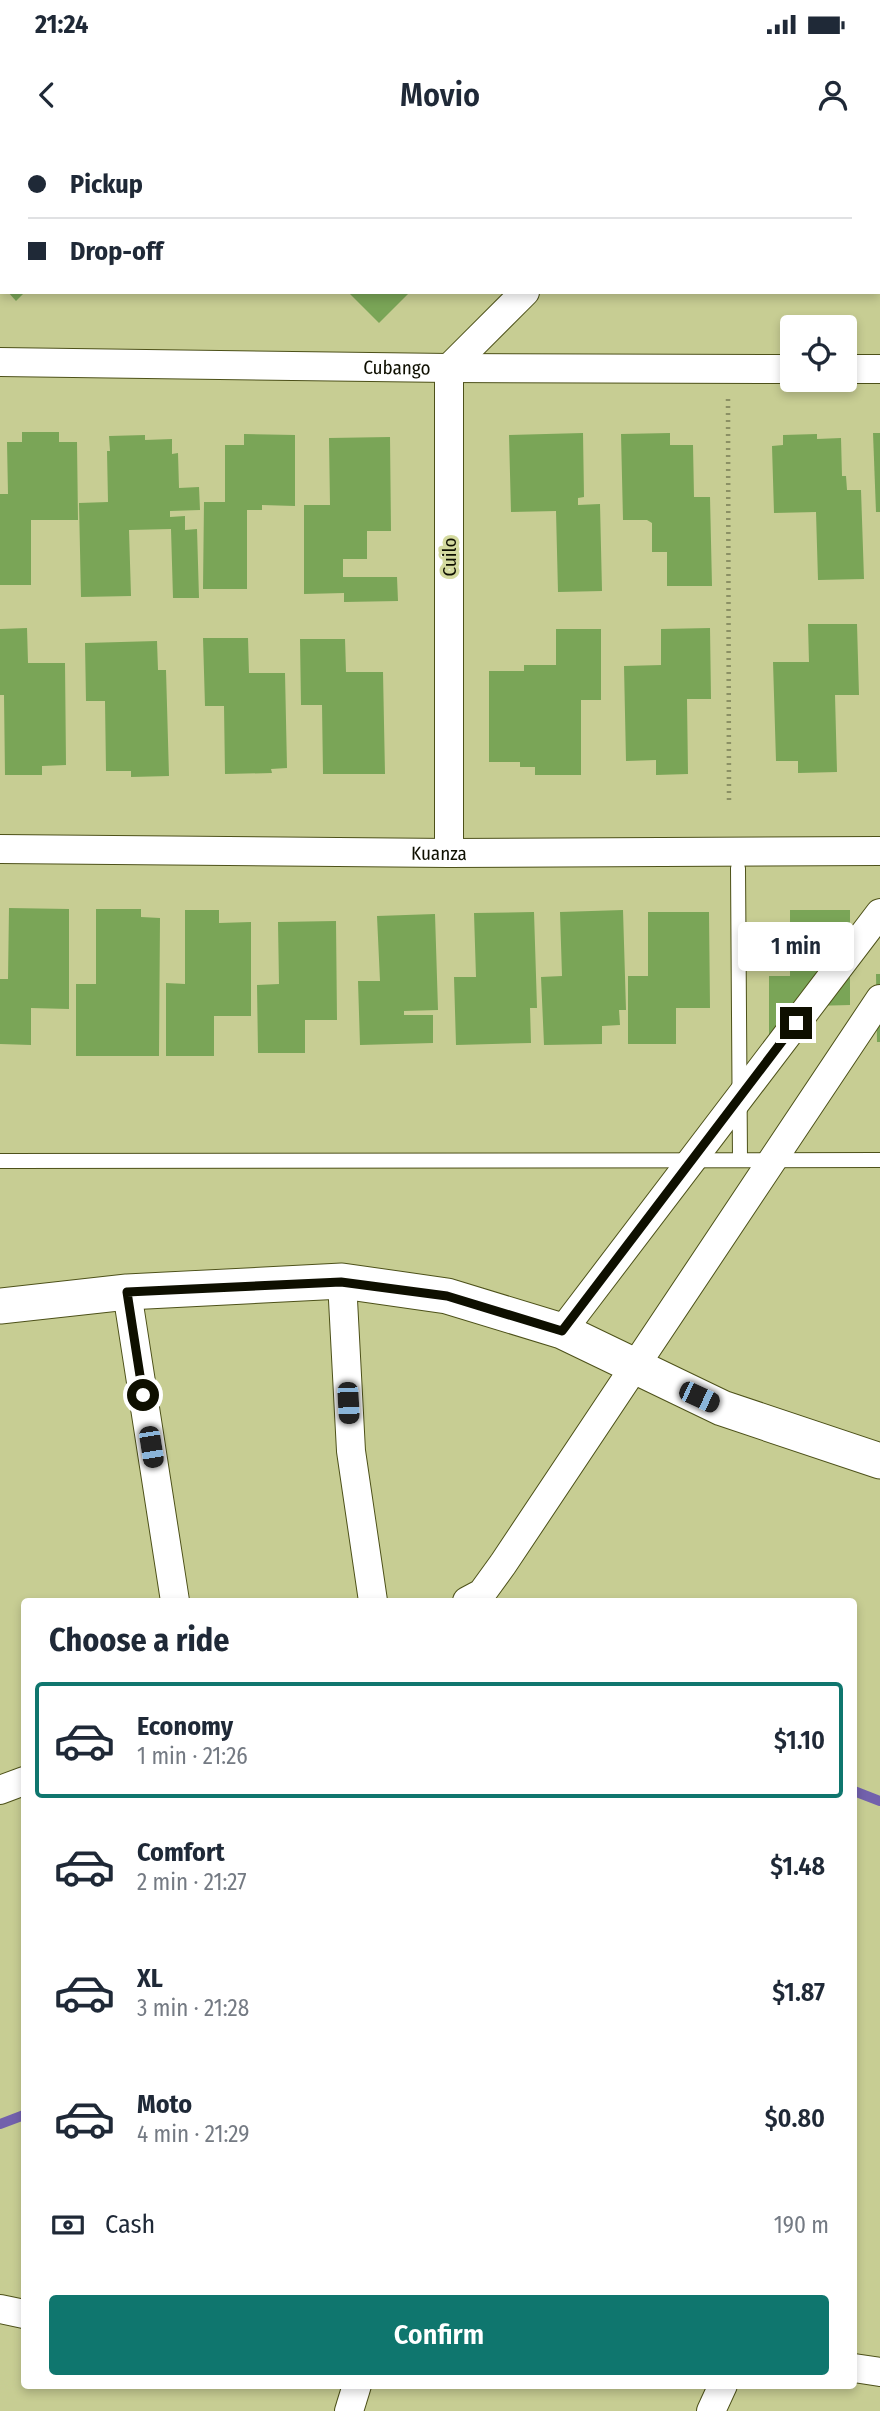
<!DOCTYPE html>
<meta charset="utf-8">
<style>
:root{--surface:#fff;--page:#f2f2f3;--text:#1f2937;--muted:#747a83;--line:#e0e1e3;--accent:#0f766e}
body{margin:0;font-family:"Fira Sans Condensed",sans-serif;background:var(--page);color:var(--text);height:100vh;display:flex;flex-direction:column;font-size:26px;white-space:nowrap}
*{box-sizing:border-box;margin:0}
p{font-size:23px;color:var(--muted)}
.icon{flex:none;width:38px;height:38px;fill:none;stroke:currentColor;stroke-width:2;stroke-linecap:round;stroke-linejoin:round}
.map{position:relative;flex:1;overflow:hidden}
.details{position:absolute;left:21px;top:1458px;width:836px;height:791px;display:flex;flex-direction:column;background:var(--surface);border-radius:7px;box-shadow:0 4px 10px #0003}
.details>*{flex:none}
.banner{position:absolute;left:0px;top:0px;width:880px;height:154px;box-shadow:0 4px 10px #0003;display:grid;align-content:center;height:154px;padding:0 28px;background:var(--surface)}
.controls{position:absolute;left:780px;top:175px;display:grid;gap:14px}
.controls a{display:grid;place-items:center;width:77px;height:77px;border-radius:7px;background:var(--surface);box-shadow:0 4px 10px #0003;font-size:35px}
.end{position:absolute;width:32px;height:32px;margin:-16px;border:9px solid #0e0f00;background:#fff;box-shadow:0 0 0 4px #fff}
.from{border-radius:50%}
.bubble{position:absolute;height:49px;border-radius:7px;background:var(--surface);box-shadow:0 4px 10px #0003;font-size:23px;font-weight:600;line-height:49px;text-align:center}
.car{position:absolute;width:21px;height:42px;margin:-21px -10px;border-radius:9px;box-shadow:0 0 5px 2px #0007;background:linear-gradient(#222 24%,#8ab4d8 0 40%,#222 0 76%,#8ab4d8 0 86%,#222 0)}
.banner b{display:flex;align-items:center;gap:24px;height:66px;font-size:26px}
.banner b+b{border-top:2px solid var(--line)}
.banner i{width:18px;height:18px;background:var(--text)}
ul{padding:0;list-style:none}
li{display:flex;align-items:center;gap:21px;height:116px;margin:0 14px 10px;padding:0 14px;border:4px solid transparent;border-radius:7px}
li div{flex:1}
li b{display:block;font-size:26px}
li em{font-style:normal;font-weight:600}
li.selected{border-color:var(--accent)}
li>.icon{width:63px;height:63px;stroke-width:1.5}
h2{padding:0 28px;font-size:32px;line-height:84px}
.pay{display:flex;align-items:center;gap:18px;height:77px;padding:0 28px;font-size:26px}
.pay p{margin-inline-start:auto}
.primary-button{display:flex;gap:14px;margin-top:auto;padding:14px 28px}
.primary-button a{flex:1;height:80px;border-radius:7px;background:var(--accent);color:#fff;font-size:28px;font-weight:600;line-height:80px;text-align:center}
.status{display:flex;justify-content:space-between;align-items:center;height:49px;padding:0 35px;background:var(--surface);direction:ltr}
.status svg{height:19px;fill:currentColor}
header{display:flex;justify-content:space-between;align-items:center;height:91px;padding:0 28px;background:var(--surface);font-size:32px;font-weight:600}
.map>svg:first-child{display:block}
.lines{fill:none;stroke-linecap:round;stroke-linejoin:round}
.stream{stroke:#7261ac;stroke-width:10}
.building{fill:#7aa557}
.service-casing{stroke:#4d5119;stroke-width:16}
.minor-casing{stroke:#4d5119;stroke-width:30}
.tertiary-casing{stroke:#4d5119;stroke-width:37}
.path{stroke:#8b9064;stroke-width:4.5;stroke-dasharray:2 5;stroke-linecap:butt}
.service{stroke:#fff;stroke-width:14}
.minor{stroke:#fff;stroke-width:28}
.tertiary{stroke:#fff;stroke-width:35}
.route{stroke:#0e0f00;stroke-width:9}
.labels{text-anchor:middle;stroke-width:7;stroke-linejoin:round;paint-order:stroke}
.street-label{font-size:19px;fill:#0e0f00;stroke:#d4da9f}
</style>
<div class="status"><b>21:24</b><svg viewBox="0 0 49 12"><path d="M0 12V9h3v3zM5 12V6h3v6zM10 12V3h3v9zM15 12V0h3v12zM26 1h20v11H26zM47 4h2v5h-2z"/></svg></div>
<header><svg class="icon" aria-label="back" viewBox="0 0 24 24"><path d="M15 5l-7 7 7 7"/></svg>Movio<svg class="icon" aria-label="person" viewBox="0 0 24 24"><circle cx="12" cy="8" r="4"/><path d="M4 21q1-7 8-7t8 7"/></svg></header>
<div class="map">
<svg width="880" height="2271" viewBox="0 0 880 2271">
<rect width="100%" height="100%" fill="#c7cd93"/>
<g class="lines">
<g class="stream">
<path d="M854 1651 880 1661"/>
<path d="M0 1984 24 1975"/>
</g>
</g>
<g class="building">
<path d="M8 152H25L16 161Z"/>
<path d="M348 152H410L379 183Z"/>
<path d="M22 292H59V302H77L78 380H31V445H0V354H8L7 302H22Z"/>
<path d="M583 293 584 357 578 358V365L600 364 602 451 558 452 556 371 511 372 509 295Z"/>
<path d="M670 293V305H693L694 357H710L712 446H667V412H652V383L647 380H623L621 294Z"/>
<path d="M873 293H880V372H876Z"/>
<path d="M244 294 295 295V366L262 365V370H247V449H203L204 362H225V305H244Z"/>
<path d="M817 294V299L841 298 842 336H846L847 350H861L864 439 818 440 816 372 774 373 772 306 783 305V295Z"/>
<path d="M145 295V300L172 299V314L178 313 179 348 199 347 200 370 170 371V377L185 376V390L197 389 199 458H173L171 389 129 390 131 456 81 457 79 363 108 362 107 311H110L109 296Z"/>
<path d="M390 297 391 391H367V419H343V437H397L398 461 344 462V453L304 454V365H330L329 298Z"/>
<path d="M808 484H857L859 555H835L837 632 798 633V621H776L773 522H809Z"/>
<path d="M27 488 28 523H65L66 625 42 626V635H5L4 555H0V489Z"/>
<path d="M710 488 711 559H687L688 634 656 635V620L626 621 624 526 661 525V489Z"/>
<path d="M556 489H601V560H581V635H535V627H520V622H489V531H524V525H556Z"/>
<path d="M203 498H248L249 533H285L287 628 271 629 272 633 225 634 224 566H205Z"/>
<path d="M300 499H345L346 532H383L385 634H323L322 565H301Z"/>
<path d="M157 501 158 530H166L169 636 131 637V631H106L105 561H86L85 503Z"/>
<path d="M9 768 69 769V869L31 868V905L0 904V839H8Z"/>
<path d="M96 769H141V777L160 778 159 916H76V844H96Z"/>
<path d="M185 770H219V783L251 782V876H214V916H166V843L185 844Z"/>
<path d="M623 770 626 870H619L620 885 602 886V904L544 905 541 837 562 836 560 772Z"/>
<path d="M790 770H850V865L812 866V903L769 902V836H790Z"/>
<path d="M534 772 537 868H530L531 903 456 905 454 837H476L474 773Z"/>
<path d="M648 772H709L710 868H676V904H628V836H648Z"/>
<path d="M435 774 438 870 404 871V875H433V903L360 905 358 841H380L377 776Z"/>
<path d="M336 781 337 880H305V913H258L257 845 279 844 278 782Z"/>
<path d="M876 834H880V902H877Z"/>
</g>
<g class="lines">
<defs>
<g id="service">
<path d="M738 728 740 1020"/>
<path d="M0 1021 880 1020"/>
</g>
<g id="minor">
<path d="M675 2 677 0"/>
<path id="s1" d="M0 222 449 228 793 229"/>
<path d="M845 229H880"/>
<path id="s2" d="M0 709 449 713 880 711"/>
<path d="M449 713V228L525 152"/>
<path d="M342 1141 351 1311 373 1461"/>
<path d="M127 1152 175 1461"/>
<path d="M562 1191 880 773"/>
<path d="M467 1461 482 1453 503 1424 880 859"/>
<path d="M0 1650 24 1641"/>
<path d="M0 2169 24 2174"/>
<path d="M854 2228 880 2232"/>
<path d="M349 2271 357 2245"/>
<path d="M711 2271 723 2245"/>
</g>
<path id="tertiary" d="M0 1166 127 1152 342 1141 447 1156 562 1191 722 1268 880 1321"/>
</defs>
<use href="#service" class="service-casing"/>
<use href="#minor" class="minor-casing"/>
<use href="#tertiary" class="tertiary-casing"/>
<path class="path" d="M728 259 729 662"/>
<use href="#service" class="service"/>
<use href="#minor" class="minor"/>
<use href="#tertiary" class="tertiary"/>
</g>
<g class="lines">
<path class="route" d="M143 1255 127 1152 341 1142 447 1156 562 1191 796 883"/>
</g>
<g class="labels">
<g class="street-label">
<text dy="7" stroke="none"><textPath href="#s1" startOffset="397">Cubango</textPath></text>
<text transform="translate(449 417) rotate(-90)" y="7">Cuilo</text>
<text dy="7" stroke="none"><textPath href="#s2" startOffset="439">Kuanza</textPath></text>
</g>
</g>
</svg>
<div class="controls">
<a><svg class="icon" aria-label="locate" viewBox="0 0 24 24"><circle cx="12" cy="12" r="6"/><path d="M12 2v4M12 18v4M2 12h4M18 12h4"/></svg></a>
</div>
<i class="end from" style="left:143px;top:1255px"></i>
<i class="end" style="left:796px;top:883px"></i>
<div class="bubble" style="left:738px;top:782px;width:116px">1 min</div>
<i class="car" style="left:699px;top:1257px;rotate:115deg"></i>
<i class="car" style="left:348px;top:1263px;rotate:177deg"></i>
<i class="car" style="left:151px;top:1307px;rotate:171deg"></i>
<div class="banner">
<b><i class="from"></i>Pickup</b>
<b><i></i>Drop-off</b>
</div>
<section class="details">
<h2>Choose a ride</h2>
<ul>
<li class="selected"><svg class="icon" aria-label="car" viewBox="0 0 24 24"><path d="M5 17H2v-5l4-1 3-4h7l3 4 3 1v5h-3M9 17h6M6 11h13"/><circle cx="7" cy="17" r="2"/><circle cx="17" cy="17" r="2"/></svg><div><b>Economy</b><p>1 min · 21:26</p></div><em>$1.10</em></li>
<li><svg class="icon" aria-label="car" viewBox="0 0 24 24"><path d="M5 17H2v-5l4-1 3-4h7l3 4 3 1v5h-3M9 17h6M6 11h13"/><circle cx="7" cy="17" r="2"/><circle cx="17" cy="17" r="2"/></svg><div><b>Comfort</b><p>2 min · 21:27</p></div><em>$1.48</em></li>
<li><svg class="icon" aria-label="car" viewBox="0 0 24 24"><path d="M5 17H2v-5l4-1 3-4h7l3 4 3 1v5h-3M9 17h6M6 11h13"/><circle cx="7" cy="17" r="2"/><circle cx="17" cy="17" r="2"/></svg><div><b>XL</b><p>3 min · 21:28</p></div><em>$1.87</em></li>
<li><svg class="icon" aria-label="car" viewBox="0 0 24 24"><path d="M5 17H2v-5l4-1 3-4h7l3 4 3 1v5h-3M9 17h6M6 11h13"/><circle cx="7" cy="17" r="2"/><circle cx="17" cy="17" r="2"/></svg><div><b>Moto</b><p>4 min · 21:29</p></div><em>$0.80</em></li>
</ul>
<div class="pay"><svg class="icon" aria-label="cash" viewBox="0 0 24 24"><path d="M3 7h18v10H3z"/><circle cx="12" cy="12" r="2"/></svg>Cash<p>190 m</p></div>
<div class="primary-button"><a>Confirm</a></div>
</section>
</div>
